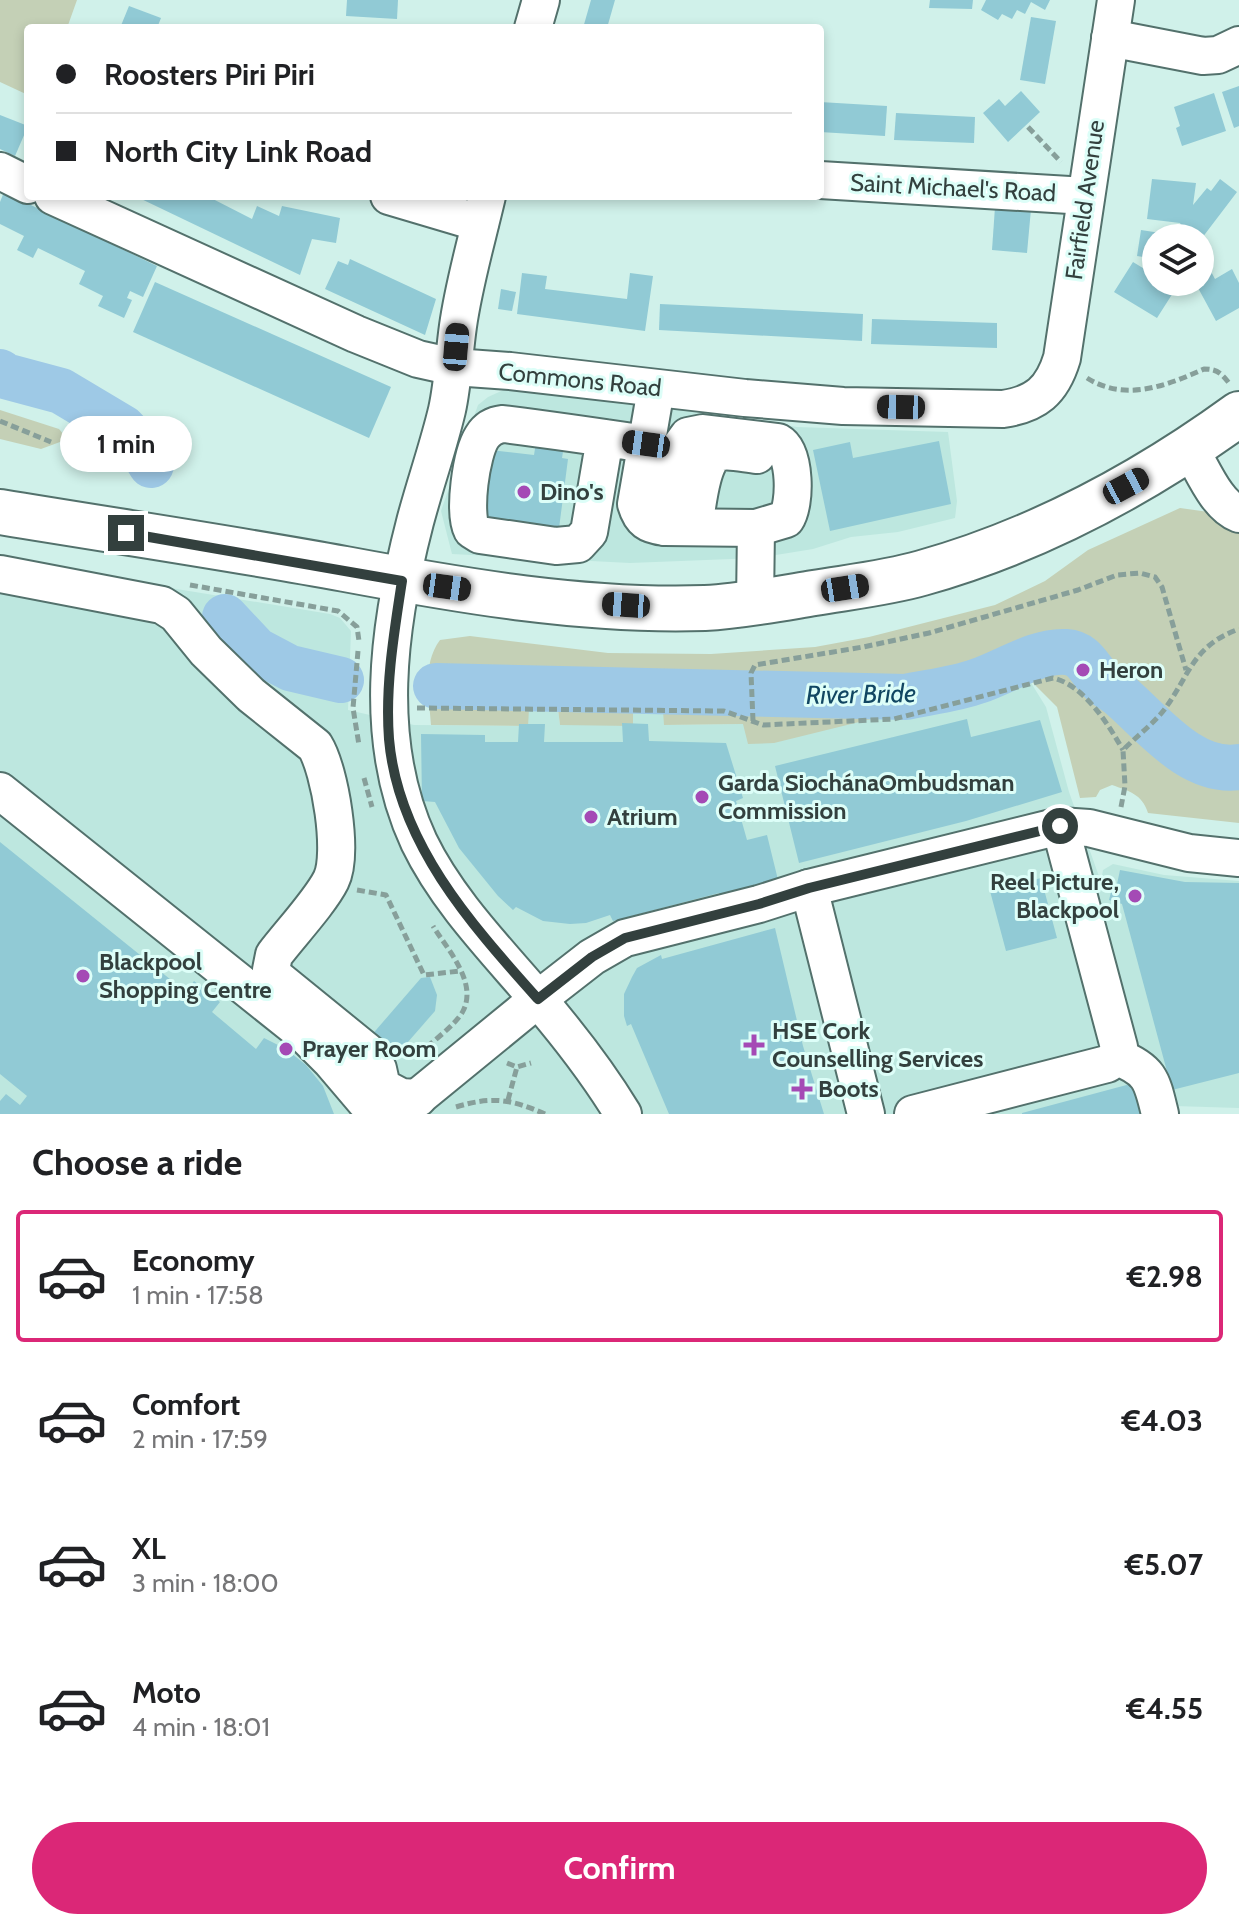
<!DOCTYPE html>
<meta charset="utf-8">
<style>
:root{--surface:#fff;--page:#f2f2f2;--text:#202124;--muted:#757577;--line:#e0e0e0;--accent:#db2777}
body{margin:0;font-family:Cabin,sans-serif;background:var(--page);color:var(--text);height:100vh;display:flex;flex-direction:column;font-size:30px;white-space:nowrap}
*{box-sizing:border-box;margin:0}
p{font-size:26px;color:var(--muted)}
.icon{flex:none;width:44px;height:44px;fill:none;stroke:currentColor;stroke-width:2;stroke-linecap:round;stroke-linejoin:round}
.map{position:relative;height:1114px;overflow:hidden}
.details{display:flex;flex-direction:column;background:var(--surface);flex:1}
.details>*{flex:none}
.guide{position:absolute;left:24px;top:24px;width:800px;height:176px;border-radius:8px;box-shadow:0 4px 12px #0003;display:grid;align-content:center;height:176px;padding:0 32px;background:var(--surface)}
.fabs{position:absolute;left:1142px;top:224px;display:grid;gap:16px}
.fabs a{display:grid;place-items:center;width:72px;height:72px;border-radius:50%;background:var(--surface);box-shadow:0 4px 12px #0003;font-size:40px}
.end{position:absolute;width:36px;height:36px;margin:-18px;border:10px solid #33403e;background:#fff;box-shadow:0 0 0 4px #fff}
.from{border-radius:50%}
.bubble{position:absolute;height:56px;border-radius:28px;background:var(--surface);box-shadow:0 4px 12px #0003;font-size:26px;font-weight:800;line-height:56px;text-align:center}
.car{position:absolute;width:24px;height:48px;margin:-24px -12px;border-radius:10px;box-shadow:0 0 6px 2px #0007;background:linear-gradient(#222 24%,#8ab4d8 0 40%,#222 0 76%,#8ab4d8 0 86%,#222 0)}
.guide b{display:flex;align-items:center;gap:28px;height:76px;font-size:30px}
.guide b+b{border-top:2px solid var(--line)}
.guide i{width:20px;height:20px;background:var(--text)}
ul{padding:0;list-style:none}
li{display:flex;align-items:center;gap:24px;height:132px;margin:0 16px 12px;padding:0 16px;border:4px solid transparent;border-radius:8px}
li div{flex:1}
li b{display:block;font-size:30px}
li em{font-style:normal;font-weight:800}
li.active{border-color:var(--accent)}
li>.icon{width:72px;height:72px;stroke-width:1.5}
h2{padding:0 32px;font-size:36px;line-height:96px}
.primary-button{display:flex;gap:16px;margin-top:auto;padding:16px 32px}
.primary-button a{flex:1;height:92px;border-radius:48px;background:var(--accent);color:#fff;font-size:32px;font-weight:800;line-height:92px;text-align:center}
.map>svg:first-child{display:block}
.built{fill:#bde7df}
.green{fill:#c4d0b6}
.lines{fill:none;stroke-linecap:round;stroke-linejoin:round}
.river{stroke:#9ec9e6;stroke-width:46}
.building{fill:#91cad5}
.minor-casing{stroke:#53716c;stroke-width:40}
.highway-casing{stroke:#53716c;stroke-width:48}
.path{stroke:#879f9a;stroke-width:5;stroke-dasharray:8 4;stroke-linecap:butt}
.minor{stroke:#fff;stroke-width:36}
.highway{stroke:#fff;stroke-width:44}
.route{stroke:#33403e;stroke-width:10}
.poi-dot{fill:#a44ab5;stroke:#ddfef8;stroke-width:3}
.labels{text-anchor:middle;stroke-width:6;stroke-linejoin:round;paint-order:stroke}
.street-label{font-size:24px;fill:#33403e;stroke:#ddfef8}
.poi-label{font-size:24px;font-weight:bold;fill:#33403e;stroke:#ddfef8;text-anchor:start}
.water-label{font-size:26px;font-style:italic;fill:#114662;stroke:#ddfef8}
</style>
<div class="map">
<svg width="1239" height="1114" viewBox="0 0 1239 1114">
<rect width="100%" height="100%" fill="#d0f1ea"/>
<g class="built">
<path d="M508 388 750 419 797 427 948 432 957 501 955 518 898 532 851 537 813 549 757 558 630 563 452 554 441 511 478 405 488 397Z"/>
<path d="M0 560 330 614 340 618 351 631 348 710 414 725 527 726 528 709H558L560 725H633V710L664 711V725L743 724 944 700 1028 678 1046 707 1069 792 1101 882 1103 870 1113 864 1164 875 1239 881V1108L1174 1106 1176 1114H0Z"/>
</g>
<g class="green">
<path d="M0 0H77L67 28H28V95L0 82Z"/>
<path d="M0 410 59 429 64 435 60 442 41 449 0 439Z"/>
<path d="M1180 508 1216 513 1226 526 1239 534V823L1148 813C1142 794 1129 791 1112 785L1100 790 1096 797 1080 798 1057 707 1028 678 985 691 774 743 748 744 743 724 664 725 663 711 633 710V726L560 725 558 709H529L528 726 431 725C429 697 422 664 440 640L470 636 608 653 711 654 815 647 869 637 995 605 1045 581 1088 550Z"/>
</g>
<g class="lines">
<g class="river">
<path d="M0 372 5 376 61 391 123 428 139 445 151 465"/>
<path d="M225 617 256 650 290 668 341 680"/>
<path d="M436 686 906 697C930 692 956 689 978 681 1005 672 1037 650 1066 652 1085 653 1090 671 1102 682 1108 688 1116 691 1122 697 1154 725 1192 774 1239 767"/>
</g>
</g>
<g class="building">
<path d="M347 0H398L397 19 346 16Z"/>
<path d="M591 0H615L607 28H583Z"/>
<path d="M930 0H973L972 9 929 8Z"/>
<path d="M986 0H1050L1045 10 1031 2 1025 14 1017 10 1012 19 1002 14 998 20 981 10Z"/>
<path d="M129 6 161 18 157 28H120Z"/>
<path d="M1031 17 1056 21 1045 84 1020 80Z"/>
<path d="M1239 86V126L1234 128 1222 92Z"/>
<path d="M1021 91 1040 112 1008 142 983 113 999 99 1005 106Z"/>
<path d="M1214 93 1226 131 1182 146 1176 128 1180 126 1174 107Z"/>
<path d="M820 102 887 106 885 136 820 132Z"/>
<path d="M896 113 975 117 974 143 894 140Z"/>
<path d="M0 115 28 126 15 156 0 149Z"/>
<path d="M1152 179 1196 183 1193 205 1207 188 1211 191 1220 179 1237 192 1202 238 1187 228 1182 227 1180 223 1147 219Z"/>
<path d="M4 192 157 266 143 297 130 291 127 298 132 300 124 318 98 306 103 296 79 284 85 271 38 248 33 258 17 250 24 236 0 224V202Z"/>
<path d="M135 196H207L252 219 257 206 279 216 282 206 340 218 336 243 312 239 300 275Z"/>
<path d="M995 207 1031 209 1027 253 992 250Z"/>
<path d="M1141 230 1167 234V238H1156V259L1137 256Z"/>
<path d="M350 259 436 299 425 335 325 289 338 261 348 265Z"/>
<path d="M1133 262 1156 276V282H1173L1178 285 1157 318 1114 292Z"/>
<path d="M1208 266 1215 279 1232 269 1239 283V308L1216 321 1197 286 1200 284V270Z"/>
<path d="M522 273 547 276 545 289 627 299 630 273 653 276 645 331 517 314Z"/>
<path d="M155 282 391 387 369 438 133 332Z"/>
<path d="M501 289 516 292 512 311 498 309Z"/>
<path d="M660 304 863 314 862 341 659 330Z"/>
<path d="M872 319 997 323V348L871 344Z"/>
<path d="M537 436 565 439 562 458 568 459 558 536 480 525 490 450 534 455Z"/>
<path d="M939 441 951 504 830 531 813 450 850 442 853 458Z"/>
<path d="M967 719 971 737 1040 720 1062 792 966 821 799 863 775 766Z"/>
<path d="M622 723 648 724 649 741 726 743 743 798 736 801 747 840 767 835 780 888 722 903 719 893 613 921 610 915 586 923 570 924 543 921 516 907 513 910 498 896 459 848 435 802 422 801 421 734 485 735V742H518L519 724H545L544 742H623Z"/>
<path d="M0 842 186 992 194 981 220 1002 212 1012 256 1049 264 1038 286 1049 306 1065 323 1086 334 1114H0V1101L6 1094 20 1105 27 1096 0 1074Z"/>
<path d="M1120 870 1185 882 1239 883V1073L1172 1090 1122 904 1109 900 1112 888 1116 889Z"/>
<path d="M1041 878 1057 938 1006 951 990 891Z"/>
<path d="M775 928 803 1046 824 1114H669L631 1024 627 1026 624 1016V994L632 977 637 968 661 955 662 959Z"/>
<path d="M430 977 437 995 435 1011 394 1058 370 1037 421 978Z"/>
<path d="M1134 1083 1143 1114H1022V1113Z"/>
</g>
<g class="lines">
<defs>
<g id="minor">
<path d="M533 28 541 0"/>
<path d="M1110 38 1203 56 1218 55 1239 45"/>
<path d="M0 171 28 185"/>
<path d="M820 180 1086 196"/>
<path d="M53 196 356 334 418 359 454 367 510 371 745 398 843 406 1003 409C1036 404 1052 391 1062 358L1116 0"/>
<path d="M389 196 480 223"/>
<path d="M487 196C477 239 464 283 458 326 454 354 453 383 447 410 438 448 425 484 415 522 388 626 372 741 419 842 447 900 495 949 536 997 567 1033 598 1073 623 1114"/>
<path d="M656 389 636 504C641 521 648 525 665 527L756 528"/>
<path d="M605 438 589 532 578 544 556 546 480 535 472 530C463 513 471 454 482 437 487 429 494 425 503 424 551 430 599 437 646 444"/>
<path d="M1190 449C1203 470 1216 505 1239 514"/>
<path d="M665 527 680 447 688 436 703 433 778 442C796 452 796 504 786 519L756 528 755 603"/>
<path d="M694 527C697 511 701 460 717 453 728 449 745 454 757 455"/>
<path d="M0 574 162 605 176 614 206 651 251 695 315 746C330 770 344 854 331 880 320 902 289 935 274 955L271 970 274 976 370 1054 378 1069 382 1087 401 1097 418 1098"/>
<path d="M0 791 304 1034 331 1061 365 1101 374 1108 385 1111 406 1107 538 999 592 957 625 938 759 904 809 888 1060 826 1089 828 1189 853 1239 858"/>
<path d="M809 888 866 1114"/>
<path d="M1117 1057C1151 1070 1152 1081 1160 1114"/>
<path d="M913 1114 1107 1064 1117 1057 1119 1047 1060 826"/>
</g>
<path id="highway" d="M0 512C115 531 230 548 345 569 463 591 585 612 705 608 742 606 778 599 814 593 850 587 887 583 922 573 1036 541 1144 483 1239 414"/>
</defs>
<use href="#minor" class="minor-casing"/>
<use href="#highway" class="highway-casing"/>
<g class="path">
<path d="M1028 127 1061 162"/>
<path d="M1087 378C1125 402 1166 386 1204 369 1217 369 1221 373 1229 383"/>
<path d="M0 421 51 442"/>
<path d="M190 585 338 611 357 627 359 641"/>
<path d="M358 651 353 708 359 745"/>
<path d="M417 708 724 711 763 725 894 719 1053 678C1084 685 1108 724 1123 750"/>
<path d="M753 721 751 673 755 665 863 647 929 633 1078 590 1117 575 1140 573 1155 577 1162 587 1186 670"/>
<path d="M364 778 372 807"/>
<path d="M1121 807 1125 786 1123 750C1136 737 1153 724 1164 710 1190 675 1192 646 1239 629"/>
<path d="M357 890 386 895 424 975 460 971"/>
<path d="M418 1055C429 1044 456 1025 463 1011 478 982 447 949 433 926"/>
<path d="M507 1063 517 1067 531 1063"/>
<path d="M508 1100 517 1067"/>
<path d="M456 1107C492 1096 511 1099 545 1114"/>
</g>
<use href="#minor" class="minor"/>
<use href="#highway" class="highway"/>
</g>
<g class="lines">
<path class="route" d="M126 533 402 581C394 633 385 686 389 739 398 843 471 924 538 999L592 957 625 938 759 904 809 888 1060 826"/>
</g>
<g class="poi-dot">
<circle cx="524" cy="492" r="8"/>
<circle cx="1083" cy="670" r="8"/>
<circle cx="702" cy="797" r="8"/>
<circle cx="591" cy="817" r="8"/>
<circle cx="1135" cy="896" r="8"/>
<circle cx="83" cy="976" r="8"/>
<path d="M750 1033h8v8h8v8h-8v8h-8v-8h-8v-8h8z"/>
<circle cx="286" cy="1049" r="8"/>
<path d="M798 1077h8v8h8v8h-8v8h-8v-8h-8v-8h8z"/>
</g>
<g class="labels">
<g class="street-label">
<text transform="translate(953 188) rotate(3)" y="8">Saint Michael's Road</text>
<text transform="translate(1085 200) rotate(-82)" y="8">Fairfield Avenue</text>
<text transform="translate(580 380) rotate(6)" y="8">Commons Road</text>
</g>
<g class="poi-label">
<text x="540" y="500">Dino's</text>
<text x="1099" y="678">Heron</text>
<text x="718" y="791">Garda SiochánaOmbudsman<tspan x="718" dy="28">Commission</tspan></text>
<text x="607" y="825">Atrium</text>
<text x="1119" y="890" text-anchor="end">Reel Picture,<tspan x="1119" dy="28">Blackpool</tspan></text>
<text x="99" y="970">Blackpool<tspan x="99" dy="28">Shopping Centre</tspan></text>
<text x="772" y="1039">HSE Cork<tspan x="772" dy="28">Counselling Services</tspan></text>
<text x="302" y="1057">Prayer Room</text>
<text x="818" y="1097">Boots</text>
</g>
<g class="water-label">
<text transform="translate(861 694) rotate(-1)" y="9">River Bride</text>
</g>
</g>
</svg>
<div class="fabs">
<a><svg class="icon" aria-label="layers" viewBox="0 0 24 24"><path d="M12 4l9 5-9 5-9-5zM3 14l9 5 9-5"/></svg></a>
</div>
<i class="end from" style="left:1060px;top:826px"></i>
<i class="end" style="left:126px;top:533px"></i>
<div class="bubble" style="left:60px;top:416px;width:132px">1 min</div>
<i class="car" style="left:456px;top:347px;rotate:5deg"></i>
<i class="car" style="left:901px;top:407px;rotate:271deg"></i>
<i class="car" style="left:646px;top:444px;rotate:278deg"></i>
<i class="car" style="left:1126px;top:486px;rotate:62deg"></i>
<i class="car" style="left:447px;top:587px;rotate:98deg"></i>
<i class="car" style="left:845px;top:588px;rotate:81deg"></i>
<i class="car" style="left:626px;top:605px;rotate:274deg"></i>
<div class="guide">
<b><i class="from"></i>Roosters Piri Piri</b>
<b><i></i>North City Link Road</b>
</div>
</div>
<section class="details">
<h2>Choose a ride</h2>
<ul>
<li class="active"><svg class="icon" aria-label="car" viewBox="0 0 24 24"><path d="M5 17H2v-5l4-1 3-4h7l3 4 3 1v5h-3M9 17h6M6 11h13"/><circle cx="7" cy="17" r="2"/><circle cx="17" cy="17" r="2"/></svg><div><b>Economy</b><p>1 min · 17:58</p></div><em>€2.98</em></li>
<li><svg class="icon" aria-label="car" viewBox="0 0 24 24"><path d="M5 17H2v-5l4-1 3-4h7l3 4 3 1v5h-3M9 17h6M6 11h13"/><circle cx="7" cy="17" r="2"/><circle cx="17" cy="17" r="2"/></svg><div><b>Comfort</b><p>2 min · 17:59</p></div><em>€4.03</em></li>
<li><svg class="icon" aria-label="car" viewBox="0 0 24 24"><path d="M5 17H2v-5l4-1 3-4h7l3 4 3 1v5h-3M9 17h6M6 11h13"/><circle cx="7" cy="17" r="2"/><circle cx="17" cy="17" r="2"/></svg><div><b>XL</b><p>3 min · 18:00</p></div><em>€5.07</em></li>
<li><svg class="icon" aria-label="car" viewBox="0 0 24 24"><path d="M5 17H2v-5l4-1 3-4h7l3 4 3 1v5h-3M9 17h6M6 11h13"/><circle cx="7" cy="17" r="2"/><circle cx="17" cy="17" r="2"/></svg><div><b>Moto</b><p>4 min · 18:01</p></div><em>€4.55</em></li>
</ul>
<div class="primary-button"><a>Confirm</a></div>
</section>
